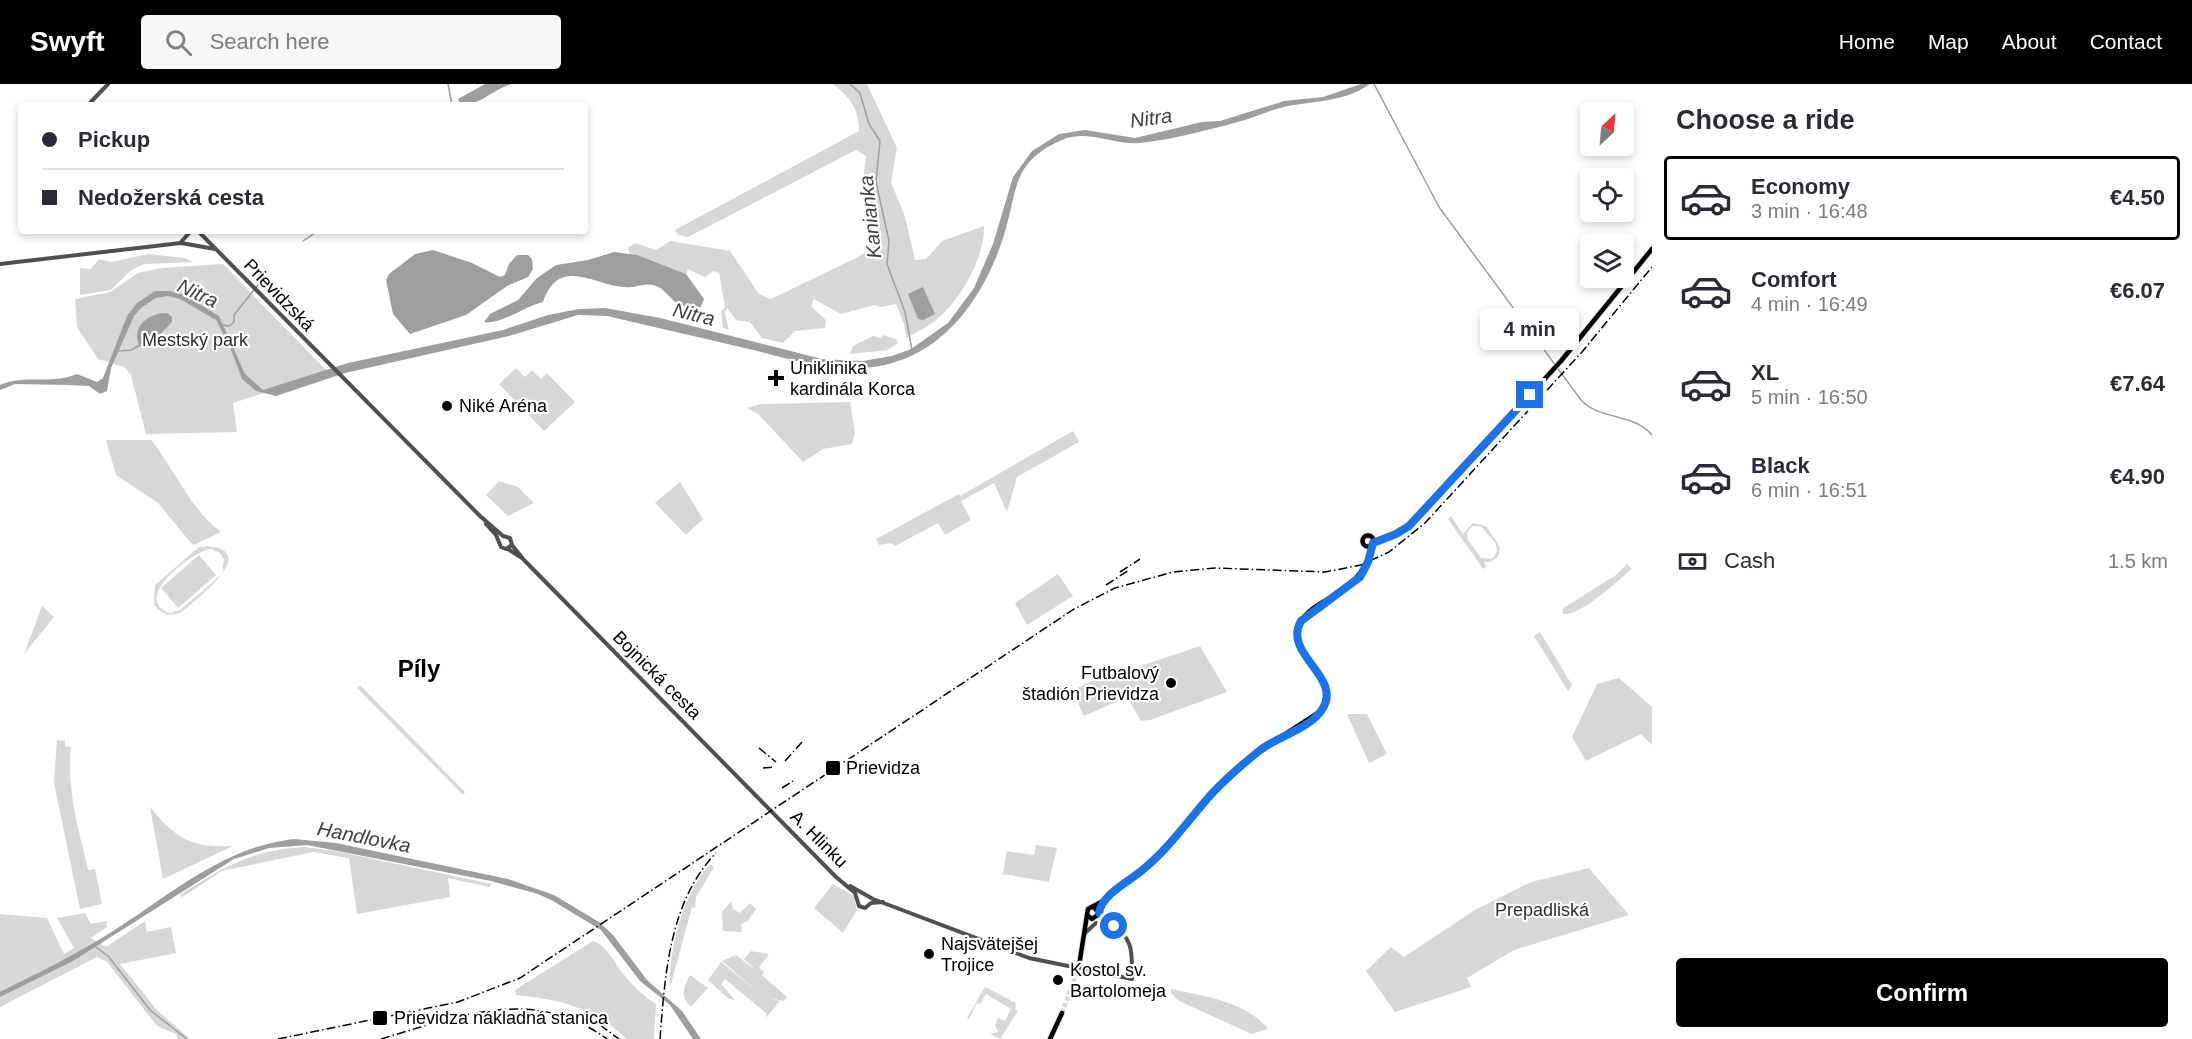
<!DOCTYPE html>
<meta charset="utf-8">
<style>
:root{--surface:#fff;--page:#f7f7f7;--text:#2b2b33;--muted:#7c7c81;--line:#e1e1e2;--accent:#000}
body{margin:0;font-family:Arial,sans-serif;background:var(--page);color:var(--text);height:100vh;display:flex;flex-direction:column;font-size:22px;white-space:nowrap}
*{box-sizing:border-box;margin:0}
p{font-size:20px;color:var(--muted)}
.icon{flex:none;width:33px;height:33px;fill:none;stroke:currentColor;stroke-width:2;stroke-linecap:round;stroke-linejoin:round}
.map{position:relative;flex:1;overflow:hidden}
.details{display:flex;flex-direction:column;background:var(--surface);width:540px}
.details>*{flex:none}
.guide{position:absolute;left:18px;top:18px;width:570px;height:132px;border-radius:6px;box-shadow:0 3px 9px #0003;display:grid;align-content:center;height:132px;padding:0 24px;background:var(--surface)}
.needle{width:39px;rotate:26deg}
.buttons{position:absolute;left:1580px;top:18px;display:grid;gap:12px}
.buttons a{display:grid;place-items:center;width:54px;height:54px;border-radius:6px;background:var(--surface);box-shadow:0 3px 9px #0003;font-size:30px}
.end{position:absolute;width:27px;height:27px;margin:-14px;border:8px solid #1a73e8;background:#fff;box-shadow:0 0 0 3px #fff}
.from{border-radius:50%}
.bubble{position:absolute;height:42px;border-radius:6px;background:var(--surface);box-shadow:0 3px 9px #0003;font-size:20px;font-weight:700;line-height:42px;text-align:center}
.guide b{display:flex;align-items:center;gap:21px;height:57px;font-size:22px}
.guide b+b{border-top:2px solid var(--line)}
.guide i{width:15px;height:15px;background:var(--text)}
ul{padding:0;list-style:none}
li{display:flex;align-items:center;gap:18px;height:84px;margin:0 12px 9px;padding:0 12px;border:3px solid transparent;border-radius:6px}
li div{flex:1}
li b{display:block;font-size:22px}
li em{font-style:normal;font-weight:700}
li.active{border-color:var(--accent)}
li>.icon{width:54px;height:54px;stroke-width:1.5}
h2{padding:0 24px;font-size:27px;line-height:72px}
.pay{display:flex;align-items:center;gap:15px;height:66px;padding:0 24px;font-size:22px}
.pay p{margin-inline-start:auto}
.primary-button{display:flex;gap:12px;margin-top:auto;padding:12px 24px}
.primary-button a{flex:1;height:69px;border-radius:6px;background:var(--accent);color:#fff;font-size:24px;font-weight:700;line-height:69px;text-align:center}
header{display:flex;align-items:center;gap:36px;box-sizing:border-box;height:84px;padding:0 30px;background:var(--accent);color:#fff}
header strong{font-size:28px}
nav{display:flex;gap:33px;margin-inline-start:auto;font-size:21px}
.search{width:420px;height:54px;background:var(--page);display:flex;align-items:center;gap:15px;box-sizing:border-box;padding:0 21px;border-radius:6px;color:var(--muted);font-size:22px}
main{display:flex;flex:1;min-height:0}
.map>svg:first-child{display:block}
.green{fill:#d7d7d7;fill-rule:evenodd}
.water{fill:#9e9e9e}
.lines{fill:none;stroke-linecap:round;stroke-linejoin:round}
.stream{stroke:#9e9e9e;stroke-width:1.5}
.primary-tunnel{stroke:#d9d9d9;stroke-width:4.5;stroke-dasharray:4.5 2;stroke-linecap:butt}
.primary-casing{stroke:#dbdbdb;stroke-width:6}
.tertiary{stroke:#505050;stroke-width:4}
.primary{stroke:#000;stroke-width:4.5}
.rail{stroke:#000;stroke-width:1.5;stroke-dasharray:9 3 1.5 3;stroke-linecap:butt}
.route{stroke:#1a73e8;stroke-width:8}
.poi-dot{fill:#000;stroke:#fff;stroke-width:2}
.labels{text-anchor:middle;stroke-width:4.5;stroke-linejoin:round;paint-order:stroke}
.street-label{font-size:18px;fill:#000;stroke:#fff}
.park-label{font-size:18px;fill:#2e2e2e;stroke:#fff}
.poi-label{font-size:18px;fill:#000;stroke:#fff;text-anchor:start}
.water-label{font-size:20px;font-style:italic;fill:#3f3f3f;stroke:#fff}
.district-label{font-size:24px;font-weight:bold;fill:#000;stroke:#fff}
</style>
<header>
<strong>Swyft</strong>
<div class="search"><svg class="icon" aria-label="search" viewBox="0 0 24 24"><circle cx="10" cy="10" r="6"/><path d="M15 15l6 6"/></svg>Search here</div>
<nav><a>Home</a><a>Map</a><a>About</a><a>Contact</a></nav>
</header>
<main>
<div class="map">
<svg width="1652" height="955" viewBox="0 0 1652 955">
<rect width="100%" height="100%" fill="#fff"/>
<g class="green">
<path d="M833 0H867L897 64 891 98 905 133 915 176 926 175 942 157 984 142C985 175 958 221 931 240 923 245 914 250 906 254L904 240 896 220 881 223 874 221 841 230 814 215 811 222 826 236 825 244 795 247 783 259 762 254 750 238 736 236 727 224 725 229 729 246 723 244 721 227 725 223 719 189 713 187 705 193 688 185 686 190 630 170 628 164 635 159 656 166 670 157 730 167 759 210 771 215 860 172 874 161 876 149 863 97 866 72 856 66 688 153 678 151 675 146 859 47C859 24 850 14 833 0Z"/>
<path d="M149 170 184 174 194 178 144 180 130 187 111 206 80 211V184L91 185 99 175 111 178Z"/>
<path d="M223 180 328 288 233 319 237 348 146 350 131 291 124 283 98 275 77 243 75 215 110 208 138 189 161 184Z"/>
<path d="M883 251 896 255 898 259 888 266 850 270 853 262 873 252 881 254Z"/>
<path d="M516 284 525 293 532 286 541 295 547 289 575 318 544 347 499 300Z"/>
<path d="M850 318 855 349 852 360 823 365 803 378 758 330 747 324 760 320Z"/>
<path d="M1073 347 1079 358 1017 393 1007 428 994 399 961 417 971 436 945 451 938 439 895 462 891 459 879 461 876 455 959 410 960 412Z"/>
<path d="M106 356H151C176 387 189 424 221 448L194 461 191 459 158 419 116 391Z"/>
<path d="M499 397 518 403 534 419 508 432 486 411Z"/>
<path d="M680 398 703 435 686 451 655 419Z"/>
<path d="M1451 432 1463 450 1473 439 1486 442 1500 463 1498 473 1490 478H1484L1486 483 1483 485 1448 435ZM1472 442H1481L1496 460 1497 468 1492 475 1481 474 1468 456 1467 449Z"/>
<path d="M208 462C262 467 194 517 182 528 170 533 161 531 154 520L155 501 199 463ZM211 465 220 469 224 475 222 490 180 526 170 529C128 515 196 465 211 465Z"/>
<path d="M199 471 216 491 178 524 161 504Z"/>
<path d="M1627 480 1632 485C1616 498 1581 532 1563 530L1562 525 1616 491Z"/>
<path d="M1058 490 1073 512 1027 541 1015 519Z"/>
<path d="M42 522 54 533 24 570Z"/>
<path d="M1540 548 1572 601 1568 607 1534 552Z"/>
<path d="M1200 562 1227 608 1150 636 1141 637 1127 613 1084 632 1072 606 1115 587 1117 590Z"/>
<path d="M1619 594 1652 623V661L1641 650 1586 677 1572 653 1597 600Z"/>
<path d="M360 601 465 708 463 711 357 604Z"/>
<path d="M1347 630H1367L1387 670 1369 679Z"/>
<path d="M57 656 65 657V662L71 663C66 705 79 746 88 786L95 785 102 820 80 825 54 699Z"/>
<path d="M150 723C176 755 192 764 233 762L163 795Z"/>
<path d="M1036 761 1057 764 1049 798 1003 790 1007 767 1034 771Z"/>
<path d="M304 763 335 767 492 800 489 803 448 794 450 813 357 830 349 774 313 768 222 787 181 814V810C226 782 249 767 304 763Z"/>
<path d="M710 780 714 783 696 813 695 824 692 823 670 904C668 894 671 882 672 871 678 836 687 808 710 780Z"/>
<path d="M1589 784 1629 831 1514 866 1467 894 1471 903 1395 928 1366 887 1391 863 1404 873 1475 826 1531 798Z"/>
<path d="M833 800 854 812 857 826 843 849 814 824Z"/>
<path d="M731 817 733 825 740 829 750 819 756 825 748 837 741 840 742 848 723 847 722 828Z"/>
<path d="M85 829 91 840 106 837 107 843 91 854 106 863 145 837 147 848 171 843 176 869 120 880 157 926 190 955H178L176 950 157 942 107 878 97 873 0 923V830L47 834 64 870 74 864 57 834Z"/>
<path d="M593 857C607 861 615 880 624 891 634 903 644 912 656 920L654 955H627C595 924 559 915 516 911L515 906Z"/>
<path d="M751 867 769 870 759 883 764 888 762 891 787 913 784 917 768 914 780 917 766 934 767 930 725 895 721 900 735 916 729 915 708 896 721 878 758 908 722 877 736 871 755 886 744 875Z"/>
<path d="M690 891 708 904 691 923C680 914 683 903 690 891Z"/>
<path d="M985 903 1016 919 1015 925 1018 927 1000 955 990 950 998 948 995 941 998 934 1005 937 1011 925 986 910 980 920 977 919 969 935 967 934Z"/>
<path d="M1171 905C1203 912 1246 917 1268 945L1251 950 1243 946 1179 917 1171 909Z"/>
</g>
<g class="water">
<path d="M485 0H512C493 5 482 21 460 21L458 15Z"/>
<path d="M1361 0H1370C1343 19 1315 16 1284 23 1270 26 1258 32 1245 36 1216 44 1167 57 1138 59 1112 61 1087 45 1062 56 1011 78 1018 106 1004 151 983 218 937 281 861 284 823 286 786 274 749 265 702 254 654 243 607 232L578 231 509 252 345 289 276 312 256 307 242 295 230 263 216 236 180 215 168 212 156 214 142 223 134 232 111 284 107 307 100 310 89 302 68 301 15 300 0 306V301C24 290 51 301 77 290L97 298 103 294 127 232 137 219 155 207H169L182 210 219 232 245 290 263 306 348 279 503 246 548 231 579 225 605 224 660 234 822 275 863 277 892 272 911 265 948 239 974 204 993 160 1013 93 1032 67 1059 50 1085 46 1135 54 1202 38 1220 37 1284 17 1323 13Z"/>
<path d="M433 166 472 179 500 193 505 191 509 180 517 171H528L532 175 533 185 528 193 507 202 466 231 410 250 393 230 386 196 389 190 415 170Z"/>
<path d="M614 168 637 171 686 190 704 215 699 227C693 225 679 221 674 217 667 210 662 203 653 201 646 199 636 203 631 203 599 206 560 168 543 218 526 222 500 241 484 238L490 230 518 216 537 194 556 181 588 176Z"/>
<path d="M923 203 935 230 923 236 918 235 908 210Z"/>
<path d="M167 229 172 233V238L151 260 139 261C131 242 149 229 167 229Z"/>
<path d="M294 755 336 759 508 795 554 811 599 838 613 851 647 896 682 927 701 955H693L670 921 640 897 601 846 553 817 538 810 491 797 307 761 269 764 234 775 73 877 0 913V908C36 890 71 873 105 852 166 815 220 763 294 755Z"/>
</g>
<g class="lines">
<g class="stream">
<path d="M448 0 452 21"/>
<path d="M850 0 860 9 869 40 880 57 876 98 889 157 887 180 905 228 912 266"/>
<path d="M1374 0 1439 123 1581 316C1601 337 1632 328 1652 351"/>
<path d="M303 157 315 149"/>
<path d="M223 241 229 242 234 238V231L261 197"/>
<path d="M119 267 131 266 140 261"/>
<path d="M96 863 109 873 150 926 187 955"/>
</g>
<path class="primary-tunnel" d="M1062 929 1079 882"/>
<defs>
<g id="primary">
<circle cx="1368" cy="457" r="5.5"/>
<path d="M1373 459 1402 447 1426 425 1561 277 1652 165"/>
<path d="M1094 823 1099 830 1092 835 1087 831 1088 825 1105 816 1163 768 1212 710 1256 669 1321 627C1341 597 1294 576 1297 546 1308 510 1360 518 1372 461"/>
<path d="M1079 882 1087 831"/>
<path d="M1050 955 1062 929"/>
</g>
</defs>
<use href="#primary" class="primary-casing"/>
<g class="tertiary">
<path d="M88 21 108 0"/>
<path d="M198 147 480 432 503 452 510 454 512 461 524 476 836 793 855 809 859 822 865 824 871 819 883 818"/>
<path d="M181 158 191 147"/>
<path d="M0 180 181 159 215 165"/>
<path d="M486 440 496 451 501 463 506 465 512 461"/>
<path d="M508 465 522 474"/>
<path d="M850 802 873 815 1029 874 1132 895C1133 851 1129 856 1099 829"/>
<path d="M1085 849 1096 839H1110"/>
</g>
<use href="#primary" class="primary"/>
<g class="rail">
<path d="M1120 488 1140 475"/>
<path d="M1106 501 1129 486"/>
<path d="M759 664 776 678"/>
<path d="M785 677 802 658"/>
<path d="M763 684 775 683"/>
<path d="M782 704 793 697"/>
<path d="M600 941 619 955"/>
<path d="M278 955 458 918 520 894 1074 525 1115 504 1173 488 1215 484 1325 488 1361 481 1389 468 1425 439 1582 268 1652 183"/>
<path d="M381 955C459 932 533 901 607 955"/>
<path d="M660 955C665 891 669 818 716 769"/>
</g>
</g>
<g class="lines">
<path class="route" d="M1114 842 1099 829C1102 811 1126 799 1140 788 1165 768 1182 745 1202 721 1218 701 1239 683 1259 667 1277 652 1311 645 1323 624 1342 592 1282 570 1301 537L1360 493 1368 478 1373 459 1396 450 1409 442 1530 311"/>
</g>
<g class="poi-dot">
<path d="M773 285h6v6h6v6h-6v6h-6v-6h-6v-6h6z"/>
<circle cx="447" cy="322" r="6"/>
<circle cx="1171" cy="599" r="6"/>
<rect x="825" y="676" width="16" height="16" rx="3"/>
<circle cx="929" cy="870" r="6"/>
<circle cx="1058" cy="896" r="6"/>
<rect x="372" y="926" width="16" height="16" rx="3"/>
</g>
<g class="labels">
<g class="street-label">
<text transform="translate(279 211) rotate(46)" y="6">Prievidzská</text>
<text transform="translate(657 591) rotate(45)" y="6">Bojnická cesta</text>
<text transform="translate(819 755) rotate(45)" y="6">A. Hlinku</text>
</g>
<g class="park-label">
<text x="195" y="262">Mestský park</text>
<text x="1542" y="832">Prepadliská</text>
</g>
<g class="poi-label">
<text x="790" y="290">Uniklinika<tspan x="790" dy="21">kardinála Korca</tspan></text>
<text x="459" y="328">Niké Aréna</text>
<text x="1159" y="595" text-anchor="end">Futbalový<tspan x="1159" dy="21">štadión Prievidza</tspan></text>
<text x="846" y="690">Prievidza</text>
<text x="941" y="866">Najsvätejšej<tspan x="941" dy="21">Trojice</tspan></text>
<text x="1070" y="892">Kostol sv.<tspan x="1070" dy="21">Bartolomeja</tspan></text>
<text x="394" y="940">Prievidza nákladná stanica</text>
</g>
<g class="water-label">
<text transform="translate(1151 34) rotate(-8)" y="7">Nitra</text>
<text transform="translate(870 133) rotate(-96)" y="7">Kanianka</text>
<text transform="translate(198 209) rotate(25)" y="7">Nitra</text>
<text transform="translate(694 230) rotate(14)" y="7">Nitra</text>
<text transform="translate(364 753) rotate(11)" y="7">Handlovka</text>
</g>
<g class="district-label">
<text x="419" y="593">Píly</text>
</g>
</g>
</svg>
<div class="buttons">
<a><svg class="needle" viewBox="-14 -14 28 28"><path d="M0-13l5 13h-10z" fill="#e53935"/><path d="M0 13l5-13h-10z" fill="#7c7c81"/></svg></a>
<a><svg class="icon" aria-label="locate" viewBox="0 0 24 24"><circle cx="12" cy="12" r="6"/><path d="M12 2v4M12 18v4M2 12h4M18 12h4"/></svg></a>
<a><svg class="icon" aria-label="layers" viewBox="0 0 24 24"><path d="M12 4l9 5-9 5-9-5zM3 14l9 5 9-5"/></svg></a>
</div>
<i class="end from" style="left:1114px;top:842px"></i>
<i class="end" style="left:1530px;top:311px"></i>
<div class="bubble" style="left:1480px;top:224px;width:99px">4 min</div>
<div class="guide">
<b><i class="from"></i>Pickup</b>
<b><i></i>Nedožerská cesta</b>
</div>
</div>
<section class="details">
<h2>Choose a ride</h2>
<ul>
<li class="active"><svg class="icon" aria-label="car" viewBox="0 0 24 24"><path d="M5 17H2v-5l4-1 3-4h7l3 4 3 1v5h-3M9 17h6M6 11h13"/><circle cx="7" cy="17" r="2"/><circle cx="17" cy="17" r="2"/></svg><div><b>Economy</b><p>3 min · 16:48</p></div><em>€4.50</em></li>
<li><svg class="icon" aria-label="car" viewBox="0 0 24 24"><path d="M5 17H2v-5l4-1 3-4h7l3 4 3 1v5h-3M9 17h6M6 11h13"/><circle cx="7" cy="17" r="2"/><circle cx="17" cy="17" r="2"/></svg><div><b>Comfort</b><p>4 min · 16:49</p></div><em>€6.07</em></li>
<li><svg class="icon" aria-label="car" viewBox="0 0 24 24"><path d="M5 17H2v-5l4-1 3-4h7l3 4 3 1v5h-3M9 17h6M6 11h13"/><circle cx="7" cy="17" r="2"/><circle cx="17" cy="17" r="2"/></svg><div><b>XL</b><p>5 min · 16:50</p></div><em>€7.64</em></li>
<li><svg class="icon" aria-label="car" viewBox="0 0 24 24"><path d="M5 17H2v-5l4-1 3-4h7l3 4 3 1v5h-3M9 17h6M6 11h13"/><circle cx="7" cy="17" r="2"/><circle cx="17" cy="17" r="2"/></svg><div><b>Black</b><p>6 min · 16:51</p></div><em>€4.90</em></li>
</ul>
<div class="pay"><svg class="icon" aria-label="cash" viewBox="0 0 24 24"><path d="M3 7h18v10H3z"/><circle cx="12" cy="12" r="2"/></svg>Cash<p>1.5 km</p></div>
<div class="primary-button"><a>Confirm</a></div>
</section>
</main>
